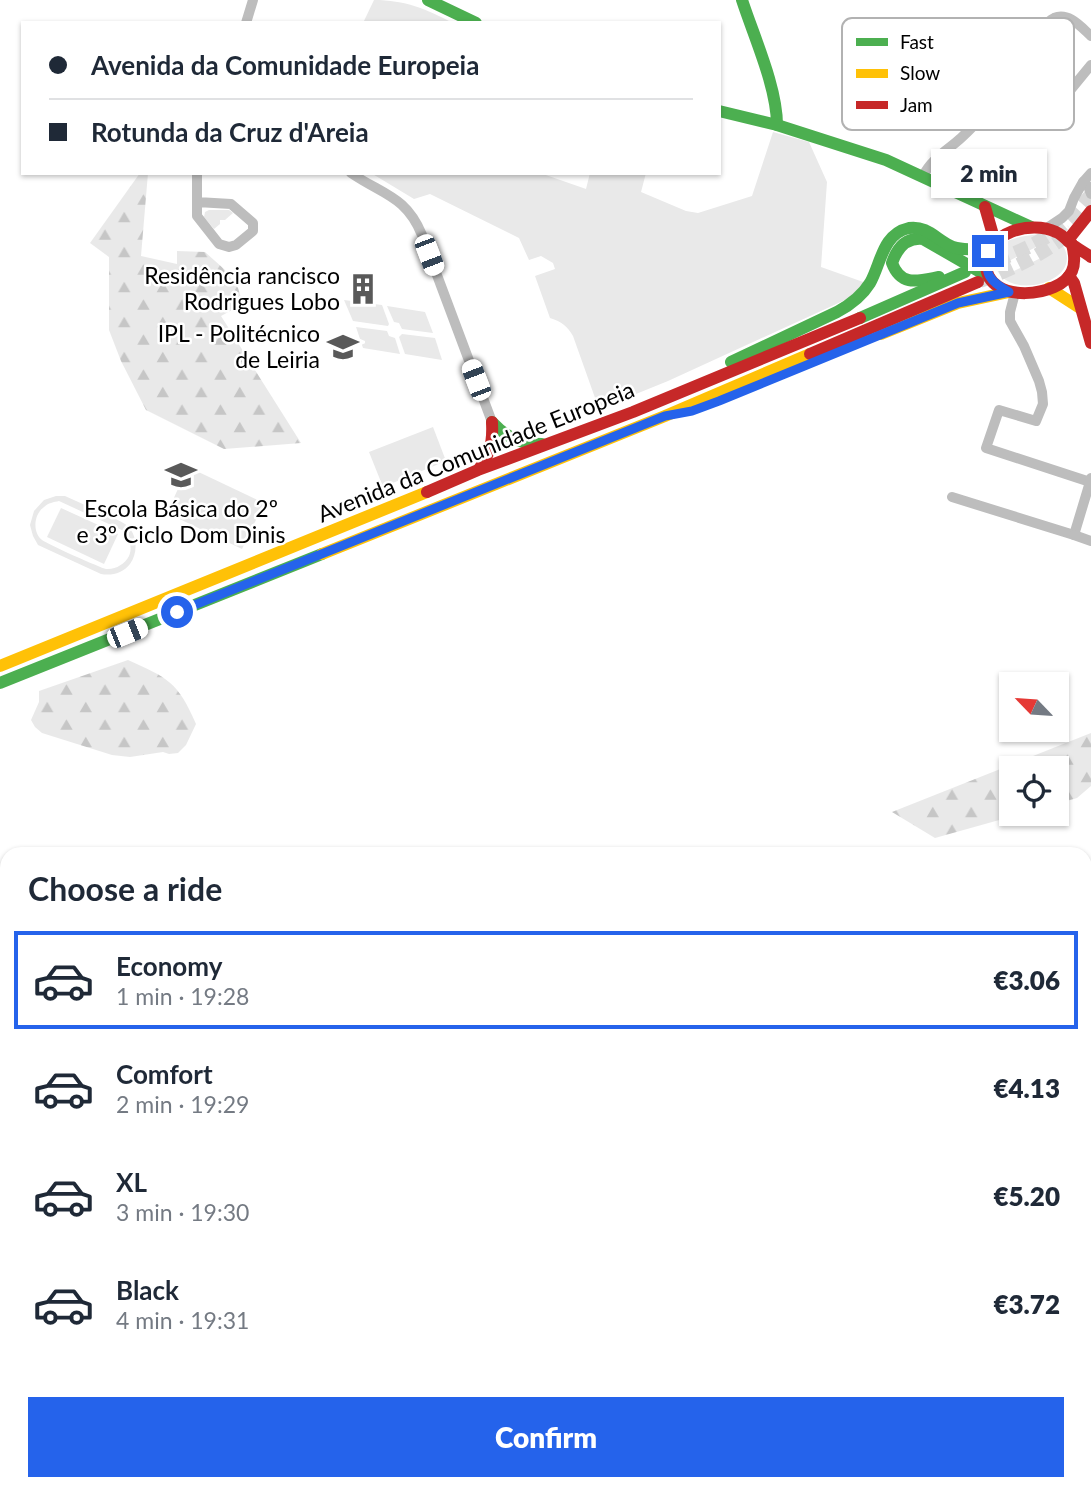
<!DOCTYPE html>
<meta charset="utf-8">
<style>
:root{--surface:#fff;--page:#f6f6f7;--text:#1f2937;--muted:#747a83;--line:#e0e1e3;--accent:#2563eb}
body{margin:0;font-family:Lato,sans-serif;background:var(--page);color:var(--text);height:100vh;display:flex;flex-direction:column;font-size:26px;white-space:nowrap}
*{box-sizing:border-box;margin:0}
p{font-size:23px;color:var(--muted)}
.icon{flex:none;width:38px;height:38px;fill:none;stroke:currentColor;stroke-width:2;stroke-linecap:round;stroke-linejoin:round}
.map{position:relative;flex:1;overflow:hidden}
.sheet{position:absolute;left:0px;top:847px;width:1092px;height:644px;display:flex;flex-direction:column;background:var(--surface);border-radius:21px 21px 0 0;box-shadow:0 2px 5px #0004}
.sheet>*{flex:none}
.guide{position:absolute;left:21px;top:21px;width:700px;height:154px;border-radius:0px;box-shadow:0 2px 5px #0004;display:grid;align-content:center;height:154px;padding:0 28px;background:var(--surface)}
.needle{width:46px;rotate:295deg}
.controls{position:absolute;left:999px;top:672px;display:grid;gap:14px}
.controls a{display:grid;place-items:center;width:70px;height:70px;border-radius:0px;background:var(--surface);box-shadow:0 2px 5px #0004;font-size:35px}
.end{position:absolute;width:32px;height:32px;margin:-16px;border:9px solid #2563eb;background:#fff;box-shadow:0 0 0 4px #fff}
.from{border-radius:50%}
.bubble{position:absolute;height:49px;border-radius:0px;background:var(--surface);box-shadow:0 2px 5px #0004;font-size:23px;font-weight:800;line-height:49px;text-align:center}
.car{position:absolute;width:21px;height:42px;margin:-21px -10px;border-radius:9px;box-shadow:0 0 5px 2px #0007;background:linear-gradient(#fff 24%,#345 0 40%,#fff 0 76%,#345 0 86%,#fff 0)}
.guide b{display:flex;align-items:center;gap:24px;height:66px;font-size:26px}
.guide b+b{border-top:2px solid var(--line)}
.guide i{width:18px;height:18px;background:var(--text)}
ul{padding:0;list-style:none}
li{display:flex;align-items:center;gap:21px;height:98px;margin:0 14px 10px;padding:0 14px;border:4px solid transparent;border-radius:0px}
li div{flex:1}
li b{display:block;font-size:26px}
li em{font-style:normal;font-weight:800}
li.current{border-color:var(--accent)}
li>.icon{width:63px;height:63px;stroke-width:1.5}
h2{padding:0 28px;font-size:32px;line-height:84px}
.button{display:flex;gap:14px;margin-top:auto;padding:14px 28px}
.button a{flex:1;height:80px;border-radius:0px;background:var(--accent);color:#fff;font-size:28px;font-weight:800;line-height:80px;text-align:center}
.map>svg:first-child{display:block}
.grass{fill:#e9e9e9;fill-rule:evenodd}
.forest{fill:url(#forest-firs)}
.water{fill:#bbb}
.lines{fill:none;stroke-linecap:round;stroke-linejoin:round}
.primary-tunnel{stroke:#d9d9d9;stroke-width:14;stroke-dasharray:14 7;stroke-linecap:butt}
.street{stroke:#bdbdbd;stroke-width:10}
.fast{stroke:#4caf50;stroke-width:12}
.slow{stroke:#ffc107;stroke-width:12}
.jam{stroke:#c62828;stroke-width:12}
.route{stroke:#2563eb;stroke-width:9}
.labels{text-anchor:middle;stroke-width:5;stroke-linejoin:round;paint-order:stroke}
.poi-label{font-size:23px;fill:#000;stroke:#fff;text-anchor:end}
.street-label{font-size:23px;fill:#000;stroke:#fff}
.key{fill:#fff;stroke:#b2b2b2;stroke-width:2}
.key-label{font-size:19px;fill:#000}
</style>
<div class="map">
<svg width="1091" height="1491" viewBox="0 0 1091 1491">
<defs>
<pattern id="forest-firs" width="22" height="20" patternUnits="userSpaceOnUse" patternTransform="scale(1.75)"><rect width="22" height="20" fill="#e9e9e9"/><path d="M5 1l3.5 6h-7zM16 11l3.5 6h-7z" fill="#c6c6c6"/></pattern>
</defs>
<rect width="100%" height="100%" fill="#fff"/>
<g class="grass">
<path d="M374 0C405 0 426 9 453 23H363Z"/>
<path d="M773 132 809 142 827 182 821 267 866 283 847 299 832 306 668 381 599 409 573 336C567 326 562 322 550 318L535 276 555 269 553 263 541 256 529 260 519 238 430 194 414 199 371 173H540L586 189 590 173H646L641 192 686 211 698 213 752 196Z"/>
<path d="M209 210H229L233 213 225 220H220V224L214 229 204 217 205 212Z"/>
<path d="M1040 234C1049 235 1058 238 1063 246 1086 283 1001 304 995 263 992 239 1022 236 1040 234ZM1040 245 1045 256 1012 272 1007 262Z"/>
<path d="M344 300 382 305 389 324 388 326 353 321Z"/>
<path d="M387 306 425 312 433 333 402 329 399 323 394 322Z"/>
<path d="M356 327 387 331 389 336 395 338 400 354 363 348Z"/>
<path d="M402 334 435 338 442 360 405 354 399 337Z"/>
<path d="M433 427 446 461 383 487 369 452Z"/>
<path d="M188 467 264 503 242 549 167 513Z"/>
<path d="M56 496H65C78 502 92 508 105 514 111 517 119 520 125 524 137 532 139 552 130 564 123 573 112 576 101 574L38 545 33 536 30 525 34 511 44 500ZM59 501 124 531C129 538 133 547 129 556 125 564 115 570 106 569 101 568 47 544 42 540 32 532 34 514 44 507 48 503 54 502 59 501Z"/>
<path d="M61 508 118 534 104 564 47 537Z"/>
</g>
<g class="forest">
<path d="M140 173H148L141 256 177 264V251L205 252 224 269 238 288 243 304 221 316 301 443 224 449 146 410 121 361 109 330V257L90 243Z"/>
<path d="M128 660C168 678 178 682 196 724L186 745 178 753 169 754 163 752 130 757 112 755 42 733 35 727 31 720 39 702V691Z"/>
<path d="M1091 733V786L1077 798 1057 804V768H1012V814H1021L935 838 892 812Z"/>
</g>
<path class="water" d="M678 1484H716L719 1491H686Z"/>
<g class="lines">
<g class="primary-tunnel">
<path d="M976 268C1003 258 1033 248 1056 230 1070 220 1080 207 1091 195"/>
<path d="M980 281C1013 269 1044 254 1072 231"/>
</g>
<g class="street">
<path d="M246 23 253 0"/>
<path d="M1054 110 1091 65"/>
<path d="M197 173V216L219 244 229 247 236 245 253 231V223L231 204 197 202"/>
<path d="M351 173C383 195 406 196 422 235L492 422"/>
<path d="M923 176C932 158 948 150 961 138 986 115 1005 89 1026 63 1036 51 1040 24 1054 18 1069 12 1081 27 1091 36"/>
<path d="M1083 182 1088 186 1091 194"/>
<path d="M1047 228 1062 218 1069 211 1074 198 1083 182 1091 173"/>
<path d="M1015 293 1010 312V321L1024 346 1039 381 1042 392 1043 404 1036 421 999 410 986 448 1090 482 1091 478"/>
<path d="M952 497 1074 535 1090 482"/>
<path d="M1074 535 1091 541"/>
</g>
<g class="fast">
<path d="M428 0 476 23"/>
<path d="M742 0C754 37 777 87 777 125"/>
<path d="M719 111 777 125 886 160 1031 227"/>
<path d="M939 277C918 281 901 287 892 263 897 248 906 237 923 239L989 277"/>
<path d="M860 318 965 272"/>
<path d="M731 362 837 312C850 305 862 296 870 283 881 264 882 234 909 228 927 225 938 241 953 247 965 251 979 249 991 247"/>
<path d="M492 422C507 438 520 444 542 444"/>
<path d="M0 683 322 554"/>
</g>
<g class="slow">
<path d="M1049 288 1080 308"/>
<path d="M881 334 958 303 1009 292"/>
<path d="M322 554 665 416 810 354"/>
<path d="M0 666 427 492"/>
</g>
<g class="jam">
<path d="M985 207 995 242"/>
<path d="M1068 240 1091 211"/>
<path d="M1072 244C1074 252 1076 262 1072 271 1061 298 987 305 986 265 986 232 1031 220 1056 232 1061 234 1065 238 1069 242 1076 248 1084 252 1091 257"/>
<path d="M1069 276 1074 283 1091 343"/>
<path d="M810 354 978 282"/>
<path d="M479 469C491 453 493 441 492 422"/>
<path d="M427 492 478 470 633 412 860 318"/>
</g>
</g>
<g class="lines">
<path class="route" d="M177 612 665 416 692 411 719 401 958 303 1009 292C989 281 984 274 988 251"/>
</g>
<defs>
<symbol id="building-bare" viewBox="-9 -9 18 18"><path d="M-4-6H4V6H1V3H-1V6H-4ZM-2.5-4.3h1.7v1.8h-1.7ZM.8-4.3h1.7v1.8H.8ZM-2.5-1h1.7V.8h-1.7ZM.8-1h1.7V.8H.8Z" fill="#595959" stroke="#fff" stroke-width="2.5" paint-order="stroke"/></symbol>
<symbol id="university-bare" viewBox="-9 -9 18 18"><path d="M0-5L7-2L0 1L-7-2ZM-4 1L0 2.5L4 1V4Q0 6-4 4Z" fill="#595959" stroke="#fff" stroke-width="2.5" paint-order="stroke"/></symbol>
<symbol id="school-bare" viewBox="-9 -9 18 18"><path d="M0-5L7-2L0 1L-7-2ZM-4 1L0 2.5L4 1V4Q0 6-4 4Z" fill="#595959" stroke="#fff" stroke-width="2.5" paint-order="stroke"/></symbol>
</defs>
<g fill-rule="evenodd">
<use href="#building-bare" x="341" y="267" width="44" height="44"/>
<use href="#university-bare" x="321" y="325" width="44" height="44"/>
<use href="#school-bare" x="159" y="453" width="44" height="44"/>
</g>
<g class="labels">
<g class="poi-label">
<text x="340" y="284">Residência rancisco<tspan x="340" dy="26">Rodrigues Lobo</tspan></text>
<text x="320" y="342">IPL - Politécnico<tspan x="320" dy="26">de Leiria</tspan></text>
<text x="181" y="517" text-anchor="middle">Escola Básica do 2º<tspan x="181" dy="26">e 3º Ciclo Dom Dinis</tspan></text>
</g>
<g class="street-label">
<text transform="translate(476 452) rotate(-22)" y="8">Avenida da Comunidade Europeia</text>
</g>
</g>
<rect x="842" y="18" width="232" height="112" rx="10" class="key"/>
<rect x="856" y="38" width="32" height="8" fill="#4caf50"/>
<rect x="856" y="69" width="32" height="9" fill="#ffc107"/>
<rect x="856" y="101" width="32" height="8" fill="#c62828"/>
<g class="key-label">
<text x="900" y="49">Fast</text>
<text x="900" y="80">Slow</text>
<text x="900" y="112">Jam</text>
</g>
</svg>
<div class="controls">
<a><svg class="needle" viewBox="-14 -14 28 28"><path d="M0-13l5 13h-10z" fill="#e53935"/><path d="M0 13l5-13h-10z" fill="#747a83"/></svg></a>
<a><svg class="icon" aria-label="locate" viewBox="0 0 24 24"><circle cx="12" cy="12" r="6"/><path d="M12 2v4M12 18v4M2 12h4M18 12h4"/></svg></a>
</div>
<i class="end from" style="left:177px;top:612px"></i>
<i class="end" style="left:988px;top:251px"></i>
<div class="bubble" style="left:931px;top:149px;width:116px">2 min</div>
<i class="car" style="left:429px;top:255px;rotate:159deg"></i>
<i class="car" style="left:476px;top:380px;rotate:339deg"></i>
<i class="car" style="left:127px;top:633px;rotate:68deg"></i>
<div class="guide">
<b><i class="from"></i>Avenida da Comunidade Europeia</b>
<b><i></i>Rotunda da Cruz d'Areia</b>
</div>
<section class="sheet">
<h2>Choose a ride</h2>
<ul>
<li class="current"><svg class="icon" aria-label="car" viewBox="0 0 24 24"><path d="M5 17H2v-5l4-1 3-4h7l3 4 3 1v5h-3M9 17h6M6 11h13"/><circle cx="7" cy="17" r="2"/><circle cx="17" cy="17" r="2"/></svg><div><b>Economy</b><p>1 min · 19:28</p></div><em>€3.06</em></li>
<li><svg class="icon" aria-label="car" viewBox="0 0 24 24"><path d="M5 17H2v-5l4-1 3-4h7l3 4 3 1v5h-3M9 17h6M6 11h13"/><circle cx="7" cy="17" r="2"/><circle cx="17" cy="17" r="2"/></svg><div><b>Comfort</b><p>2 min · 19:29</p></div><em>€4.13</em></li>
<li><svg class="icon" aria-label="car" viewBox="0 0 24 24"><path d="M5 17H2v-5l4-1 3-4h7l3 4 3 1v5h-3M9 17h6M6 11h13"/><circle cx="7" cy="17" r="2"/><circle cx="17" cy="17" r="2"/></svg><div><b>XL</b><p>3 min · 19:30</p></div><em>€5.20</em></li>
<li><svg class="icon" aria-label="car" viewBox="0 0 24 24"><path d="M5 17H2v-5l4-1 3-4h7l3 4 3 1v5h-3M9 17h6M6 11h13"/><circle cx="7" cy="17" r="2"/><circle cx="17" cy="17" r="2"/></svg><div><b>Black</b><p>4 min · 19:31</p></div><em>€3.72</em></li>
</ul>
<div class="button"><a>Confirm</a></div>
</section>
</div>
